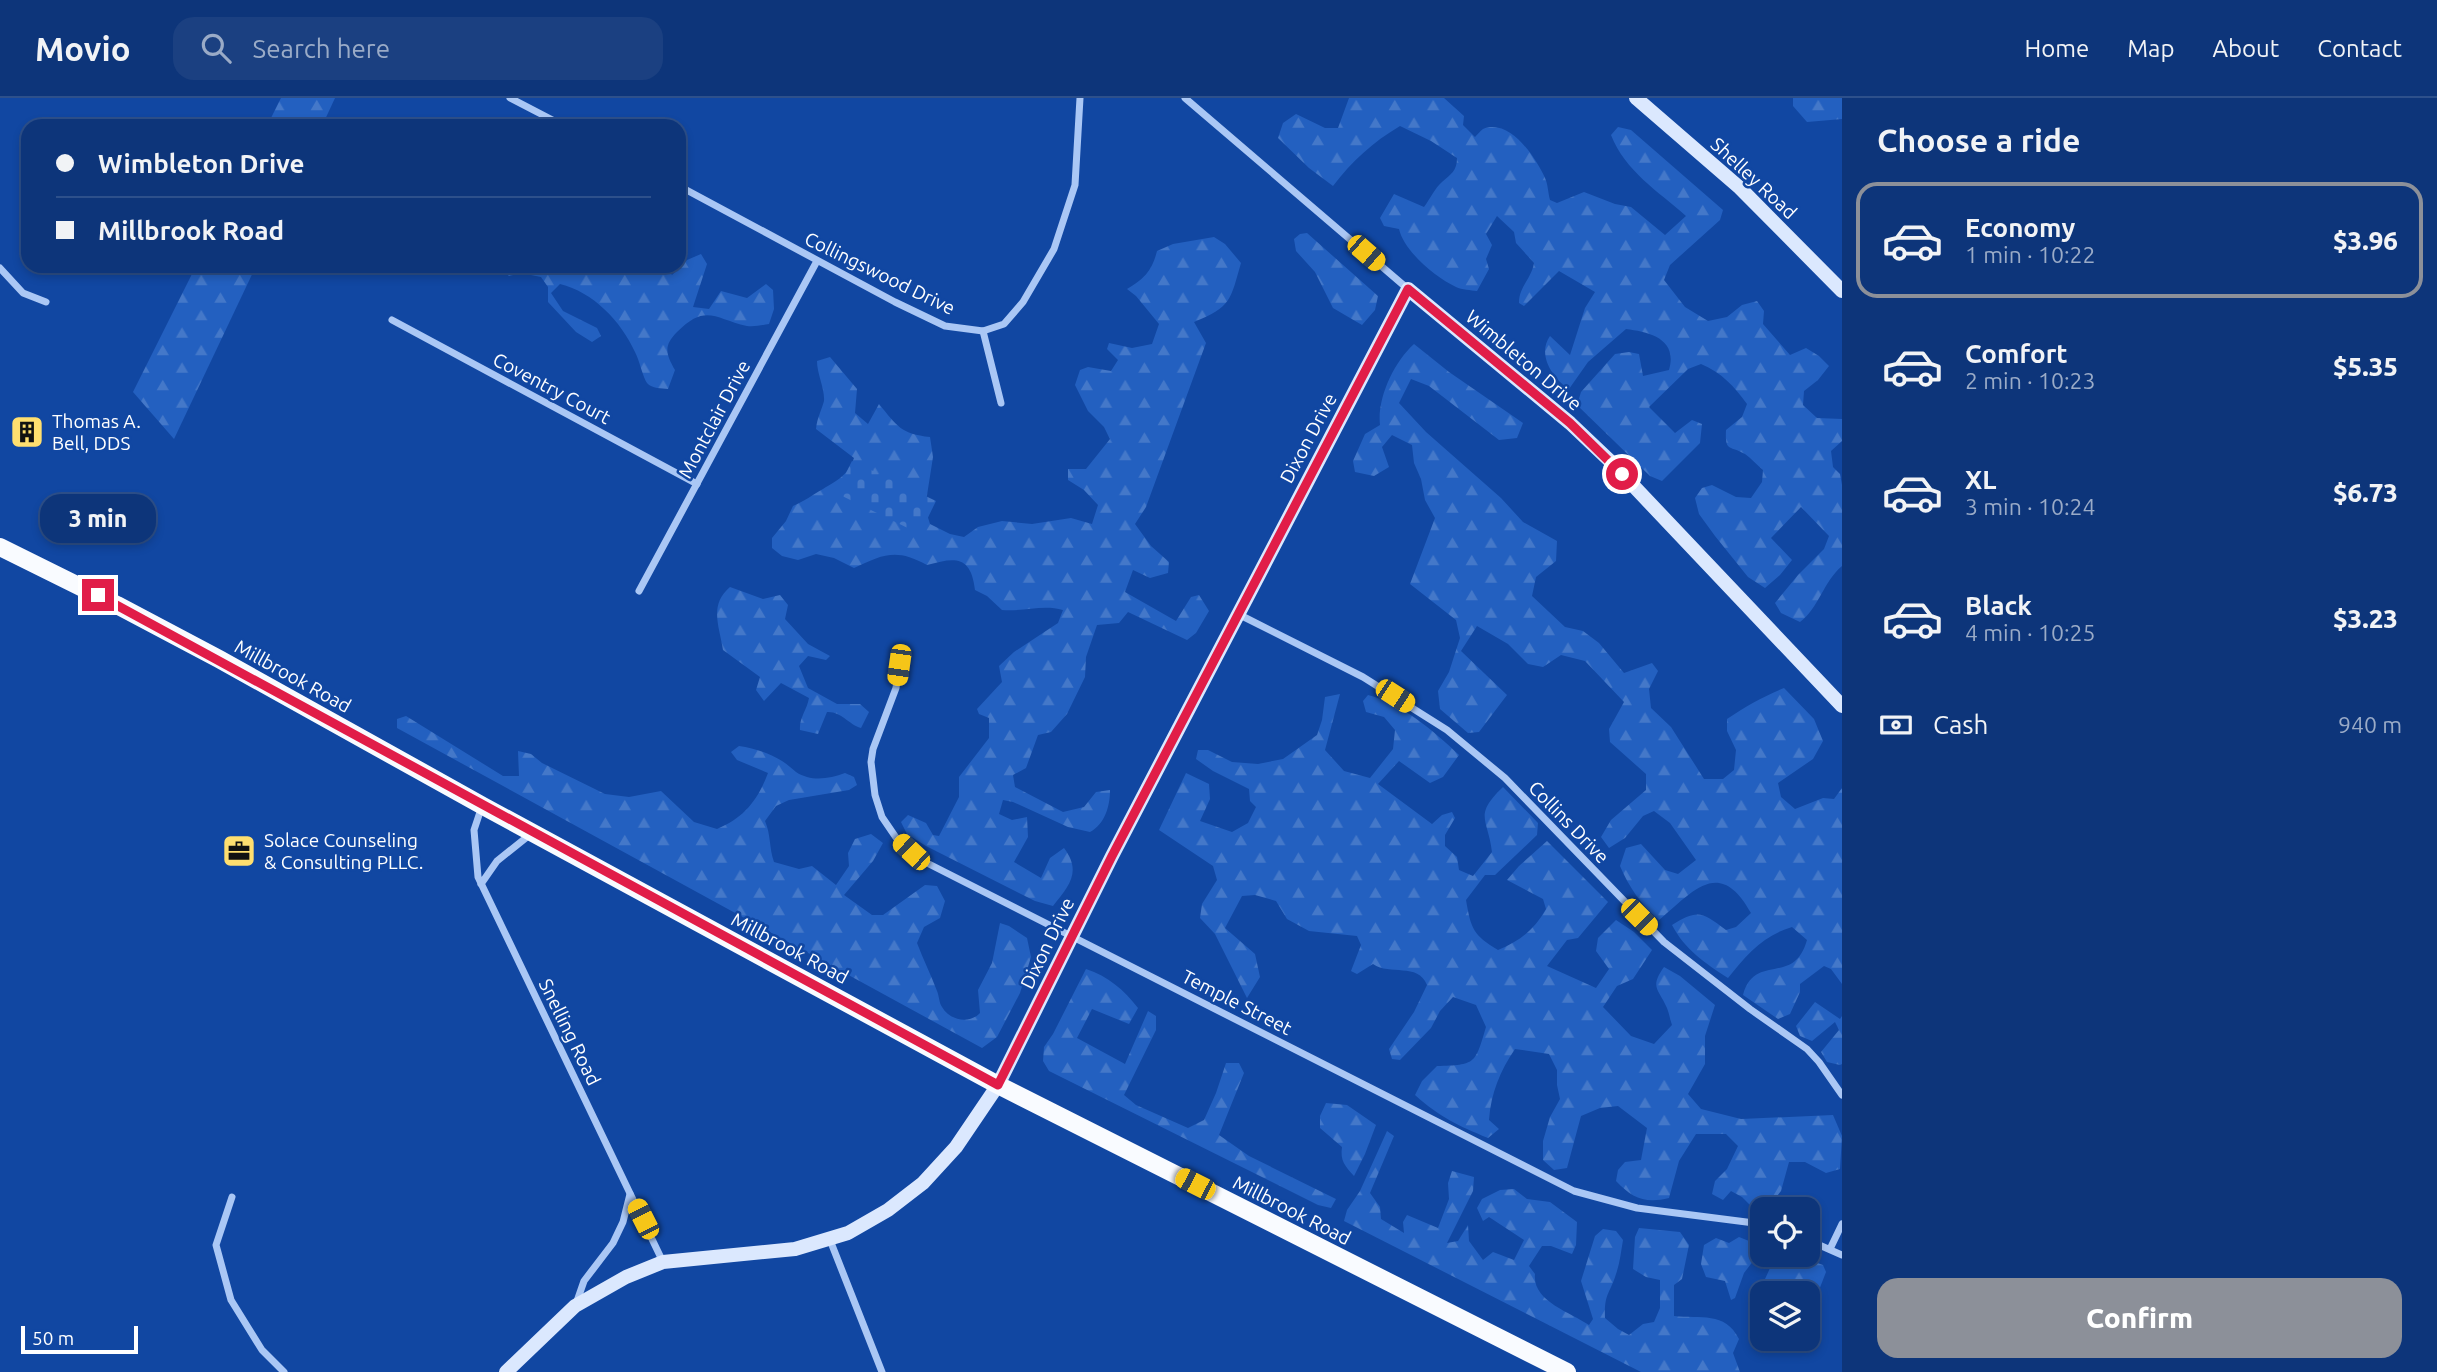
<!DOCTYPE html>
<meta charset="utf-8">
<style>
:root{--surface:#0d357a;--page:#1b4081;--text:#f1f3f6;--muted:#9aabc7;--line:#2d508b;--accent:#8c9099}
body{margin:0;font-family:Ubuntu,sans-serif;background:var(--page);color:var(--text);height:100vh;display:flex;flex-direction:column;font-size:26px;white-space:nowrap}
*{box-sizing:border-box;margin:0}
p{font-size:23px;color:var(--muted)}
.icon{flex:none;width:38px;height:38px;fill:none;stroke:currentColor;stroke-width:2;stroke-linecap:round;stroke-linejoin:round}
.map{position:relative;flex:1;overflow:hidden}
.details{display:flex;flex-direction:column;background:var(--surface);width:595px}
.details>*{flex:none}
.guide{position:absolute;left:21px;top:21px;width:665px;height:154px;border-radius:21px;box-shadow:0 4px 10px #0003,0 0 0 2px var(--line);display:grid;align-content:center;height:154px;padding:0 35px;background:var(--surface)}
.fabs{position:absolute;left:1750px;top:1099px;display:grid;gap:14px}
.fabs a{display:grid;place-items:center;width:70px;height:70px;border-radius:14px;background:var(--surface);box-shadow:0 4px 10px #0003,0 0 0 2px var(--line);font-size:35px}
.scale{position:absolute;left:21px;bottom:18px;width:117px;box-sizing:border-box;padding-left:7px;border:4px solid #fff;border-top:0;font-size:19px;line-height:24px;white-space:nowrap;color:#fff;-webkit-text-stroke:5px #1147a2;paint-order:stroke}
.end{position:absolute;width:32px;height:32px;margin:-16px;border:9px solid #e11d48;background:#fff;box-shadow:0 0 0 4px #fff}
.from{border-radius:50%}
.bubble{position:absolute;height:49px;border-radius:21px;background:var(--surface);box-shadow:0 4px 10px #0003,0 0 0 2px var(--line);font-size:23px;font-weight:800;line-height:49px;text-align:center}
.car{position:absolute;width:21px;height:42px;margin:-21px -10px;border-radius:9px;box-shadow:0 0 5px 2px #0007;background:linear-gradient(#f5c518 24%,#345 0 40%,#f5c518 0 76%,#345 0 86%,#f5c518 0)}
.guide b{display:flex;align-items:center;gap:24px;height:66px;font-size:26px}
.guide b+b{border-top:2px solid var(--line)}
.guide i{width:18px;height:18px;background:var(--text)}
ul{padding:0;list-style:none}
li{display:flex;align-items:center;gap:21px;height:116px;margin:0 14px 10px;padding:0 21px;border:4px solid transparent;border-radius:21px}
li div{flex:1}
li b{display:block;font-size:26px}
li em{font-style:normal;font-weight:800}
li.selected{border-color:var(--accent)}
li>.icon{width:63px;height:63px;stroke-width:1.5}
h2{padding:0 35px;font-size:32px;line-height:84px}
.pay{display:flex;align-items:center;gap:18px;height:77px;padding:0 35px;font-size:26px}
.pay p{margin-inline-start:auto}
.cta{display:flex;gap:14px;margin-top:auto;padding:14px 35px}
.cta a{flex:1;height:80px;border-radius:21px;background:var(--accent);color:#fff;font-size:28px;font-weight:800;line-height:80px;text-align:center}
header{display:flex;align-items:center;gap:42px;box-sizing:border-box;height:98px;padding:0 35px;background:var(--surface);border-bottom:2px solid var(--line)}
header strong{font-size:33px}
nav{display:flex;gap:38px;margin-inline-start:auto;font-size:24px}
.search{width:490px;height:63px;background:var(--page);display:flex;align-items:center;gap:18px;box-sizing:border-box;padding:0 24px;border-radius:21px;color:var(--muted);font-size:26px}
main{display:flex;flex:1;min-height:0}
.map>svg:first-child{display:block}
.forest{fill:url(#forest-firs)}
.cemetery{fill:url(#cemetery-stones)}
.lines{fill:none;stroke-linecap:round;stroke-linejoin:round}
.street{stroke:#aac7f5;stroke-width:7}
.secondary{stroke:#dbe8fe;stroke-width:14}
.primary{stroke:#f9fbff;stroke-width:18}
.route{stroke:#e11d48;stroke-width:9}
.labels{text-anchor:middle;stroke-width:5;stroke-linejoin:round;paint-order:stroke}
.street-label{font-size:19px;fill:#fff;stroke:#1147a2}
.poi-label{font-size:19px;fill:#fff;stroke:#1147a2;text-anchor:start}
</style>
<header>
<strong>Movio</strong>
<div class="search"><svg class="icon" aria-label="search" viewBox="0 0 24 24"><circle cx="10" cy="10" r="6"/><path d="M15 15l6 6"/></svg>Search here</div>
<nav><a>Home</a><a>Map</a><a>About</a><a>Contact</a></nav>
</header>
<main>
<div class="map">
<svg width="1842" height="1274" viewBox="0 0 1842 1274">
<defs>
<pattern id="forest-firs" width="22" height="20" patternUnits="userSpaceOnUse" patternTransform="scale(1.75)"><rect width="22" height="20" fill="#2360c0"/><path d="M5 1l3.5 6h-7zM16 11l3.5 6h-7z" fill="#4478c9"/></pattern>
<pattern id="cemetery-stones" width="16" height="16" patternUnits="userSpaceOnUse" patternTransform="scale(1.75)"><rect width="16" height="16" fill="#2360c0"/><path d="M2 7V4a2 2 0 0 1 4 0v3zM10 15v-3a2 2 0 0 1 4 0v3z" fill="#4478c9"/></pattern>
</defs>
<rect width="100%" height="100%" fill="#1147a2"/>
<g class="forest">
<path d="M281 0H335L322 28H267Z"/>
<path d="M1349 0H1444L1464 18 1463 27 1475 39C1478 36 1480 33 1483 31 1510 20 1536 60 1545 80 1548 86 1548 95 1550 102L1557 105 1584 94 1615 106 1631 109 1665 137 1686 118C1658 93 1625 73 1611 37L1618 29 1631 32 1723 112 1720 122 1670 167 1664 182 1685 209 1708 223 1727 219 1742 207 1757 203 1764 213 1763 226 1790 257 1806 250 1819 258 1829 268 1818 282 1804 293 1803 307 1817 320 1842 321V343L1831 353 1833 369 1840 376 1842 387V468C1823 484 1819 510 1800 524L1781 515 1775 505 1798 477 1824 451 1829 438 1801 409 1771 440 1792 462 1780 477 1765 490 1748 479 1715 438 1699 416 1695 400 1702 390 1712 387 1736 399 1751 400 1762 384 1763 372C1757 367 1751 360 1745 356 1729 347 1725 354 1726 332L1742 319 1747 306C1734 288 1722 275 1701 266L1688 271 1649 309 1675 335 1692 322 1702 326 1700 345 1662 383 1650 378 1577 307 1581 294 1615 256 1629 254 1639 256 1643 278 1669 272C1678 241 1650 234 1626 231L1588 264 1569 291C1552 280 1537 256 1550 238L1570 257 1585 210 1595 194 1559 173 1524 208 1519 205C1519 188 1531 182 1534 165L1516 145 1514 134 1497 118 1486 136 1492 147 1486 161 1489 171 1477 193C1471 192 1462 192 1456 189 1435 179 1404 153 1399 131L1384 128 1380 120 1394 96 1424 109C1430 101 1435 90 1442 84 1451 76 1457 73 1457 60L1431 43 1400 28C1373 44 1352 63 1333 88L1309 70 1278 40 1283 25 1296 16 1325 30H1338Z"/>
<path d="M1793 0H1842V21L1807 24 1793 8Z"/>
<path d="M1307 135 1378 198 1375 212 1362 227 1333 210 1315 174 1296 153 1294 141 1300 136Z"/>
<path d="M1214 139 1225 146 1241 165C1230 203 1231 209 1194 224L1206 245 1146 409 1135 426 1151 448 1169 464 1168 475 1150 480 1133 472 1125 494 1176 523 1191 499 1199 497 1209 513 1196 535 1187 542 1128 514 1119 525 1097 527 1086 559 1085 579 1067 616 1051 634 1038 637 1026 670 1013 677 1015 689 1063 714 1084 709 1096 694 1110 692C1110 708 1105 726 1090 734L1068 729 1013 704 1003 702 999 716 1012 722 1027 719 1028 739 1014 764 1041 780 1050 760 1064 750C1082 774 1069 788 1053 808L1035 803 926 748 907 736 901 724 908 717 926 725 933 737 939 738 959 699V679L989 640V620L979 616 977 611 1002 584 999 568 1014 554 1058 525 1063 512C1043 506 1022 514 1002 512L987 498 975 492C971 457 955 459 927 467 897 450 883 456 854 470L834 460 816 456 798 462 782 458 772 450V440L786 423 793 408C805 403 812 397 823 391 838 382 848 377 854 360L816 331C817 320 822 311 824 303 825 291 817 276 817 263L830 259 857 291 855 315 868 326 879 306C897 328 901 336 930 339L933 359 925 410 930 426 950 436 964 439 978 429 1002 423 1032 426 1071 420 1092 426 1098 407 1084 392 1068 382V371H1086L1110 341 1104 329 1088 313 1075 287 1080 272 1088 269 1111 273 1118 262 1107 251 1109 245 1132 250 1152 246 1159 226 1136 198 1127 191C1144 181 1152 173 1157 153L1173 146Z"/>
<path d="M701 156 707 166 693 209 709 211 721 193 747 200 766 186 773 192 774 211 769 226C762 227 754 229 747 228 715 221 706 205 677 234 663 248 666 256 675 272L668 291C662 290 652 291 647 285 643 280 639 261 635 254 621 223 593 194 560 186L551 195 563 213 597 230 601 238 592 244 576 234 548 204V189L541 179 521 175 509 178 496 168H629L635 171 638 168H665L672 177 687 162Z"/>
<path d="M196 168H256L174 341 133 294Z"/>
<path d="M1414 246 1449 274 1523 325 1517 340 1499 342 1429 288 1411 281 1399 305 1426 334 1501 400 1523 424 1557 443 1556 463 1536 479 1532 498 1565 529 1583 533 1599 545 1624 575 1652 565 1658 573 1649 591 1651 610 1671 629 1704 681H1723L1734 672 1736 652 1727 633V621C1746 608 1764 598 1784 590L1814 621 1823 643 1813 661 1778 685 1781 699 1795 711 1823 700 1834 701 1842 690V886L1831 871 1824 868 1800 886V894L1790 916 1778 921 1743 897C1755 854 1794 889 1807 842L1792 829C1764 837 1746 857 1728 880 1705 865 1685 852 1672 827 1698 811 1702 814 1726 832L1736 829 1751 815C1720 759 1694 792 1659 822 1641 807 1629 789 1620 768L1626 750 1641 746 1665 772 1678 776 1696 762 1670 725 1654 713 1643 718 1625 740 1609 750 1601 739 1611 722 1646 692V676L1610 644 1609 631 1624 604 1585 563 1561 557 1543 569 1528 566 1508 546 1477 528 1461 553 1507 597 1479 634 1468 635 1440 611 1438 593 1449 574 1460 540 1456 522 1410 486 1435 420 1425 402 1421 381 1414 365 1412 347 1392 337 1382 349 1389 369 1374 378 1355 374 1353 363 1365 336 1380 327C1377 300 1394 264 1414 246Z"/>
<path d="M730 489 763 501 780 497 788 507 785 521 808 546 830 558 826 562 808 558 799 568 808 590 837 606H860L869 614 861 630C848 626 841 613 827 614L818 636 800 632C799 620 807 612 809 600L781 585 764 603 756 592 760 579 723 552C719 527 709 507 730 489Z"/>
<path d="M1340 596 1325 652 1344 673 1370 680 1393 651 1395 632 1384 619 1366 614 1363 603 1368 597C1401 605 1434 633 1459 657L1443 679 1430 685 1399 663 1378 686 1432 726 1442 717 1452 714 1455 720 1445 737V748L1457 759 1459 772 1473 778 1492 754C1488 720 1473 718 1503 689L1538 725 1537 737 1495 777H1485L1466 802C1471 831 1473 837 1498 852 1520 843 1534 832 1546 811L1543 801 1507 782 1519 768 1547 743 1608 804 1578 840 1567 842 1547 868 1596 890 1609 871 1596 853 1598 840 1616 822 1634 834 1652 852 1633 881 1617 888 1603 909 1631 938 1654 946 1672 927C1670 921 1669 915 1667 910 1659 891 1649 890 1664 869L1680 878 1715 907 1705 938V966L1688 996 1701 1011 1741 1021 1833 1017 1842 1038 1840 1071 1826 1075 1805 1064H1789L1781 1093 1767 1111 1753 1110 1742 1099 1731 1093 1723 1102 1712 1096 1715 1083 1727 1071 1738 1048 1726 1036H1696L1679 1063 1669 1100C1645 1106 1632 1100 1616 1083L1618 1072 1625 1064 1641 1062 1647 1030 1618 1008 1600 1010 1581 1018 1567 1070 1554 1072 1543 1062V1043L1550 1019 1560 1001 1557 987V972L1549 956 1515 951C1500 973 1491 995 1489 1022L1499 1031 1488 1040C1457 1027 1441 1020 1415 997L1422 983 1437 968C1476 967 1475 966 1486 929L1476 907 1453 899 1440 913 1431 930 1400 962 1392 961 1389 951 1414 914 1427 887C1418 864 1390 878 1373 866L1357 876 1351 873 1361 847 1357 838 1309 833 1287 821 1276 803 1255 797 1242 798 1225 830 1255 856 1260 879 1247 900 1215 836 1200 820 1202 806 1217 782 1213 768 1159 732 1186 675 1209 686 1210 701 1200 723 1232 734 1248 725 1256 709 1250 703 1249 691 1213 673 1196 661 1198 652H1208L1232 664 1258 666 1283 661 1317 637 1322 622 1325 599Z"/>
<path d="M406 618 503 678H519L518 653 531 656 542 665 605 696 629 699 661 693 694 724 717 731C744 720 758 702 768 675L737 662 731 654 739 648C754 650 769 655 782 663 787 666 791 670 796 674 811 684 829 681 845 675L854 679 857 687 849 692 789 702 776 708 765 723C771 737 769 750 774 764L799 771 812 768 836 787 849 768 848 755 855 741 871 736 883 745 873 763 844 797 872 817H883L925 787 937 788 945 803 940 820 924 829 917 845C923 861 931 877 937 893 939 897 939 905 942 909 950 923 970 926 980 915L978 892 992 865 1000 825 1009 828 1027 840 1031 859 1020 895 997 939 982 950 397 630V621Z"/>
<path d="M1086 871C1108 878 1124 892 1138 910L1129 926 1092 911 1077 940 1125 966 1148 913 1156 918V932L1124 997 1136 1007 1188 1030 1204 1022 1216 995 1226 965H1239L1244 975 1219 1037 1249 1058 1336 1101 1331 1110 1318 1107 1049 973 1043 963 1044 949 1053 936Z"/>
<path d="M1815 904 1840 921 1842 918V966L1840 967 1827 964 1821 954 1839 932 1835 924 1812 943 1800 938 1796 928Z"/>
<path d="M1326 1005 1347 1007 1376 1027 1365 1056 1354 1078C1345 1068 1340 1063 1342 1049L1320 1030V1018Z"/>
<path d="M1387 1033 1394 1038 1370 1095 1380 1109 1381 1121 1404 1135 1403 1124 1407 1117 1438 1130 1449 1101 1448 1085 1452 1073 1474 1079 1473 1093 1447 1145 1458 1143 1468 1127 1469 1143 1483 1162 1493 1154 1514 1162 1524 1142 1489 1119 1483 1123 1477 1110 1482 1101 1500 1092 1514 1091 1527 1101 1550 1104 1577 1124 1576 1147 1572 1156 1551 1148H1542L1529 1168 1535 1176C1532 1203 1570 1214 1589 1227L1593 1221 1581 1183 1595 1138 1603 1131 1616 1133 1623 1142C1621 1153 1620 1165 1616 1176 1610 1196 1604 1195 1605 1220L1618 1231 1629 1237 1643 1226 1654 1224 1660 1210V1182L1646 1179 1633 1171 1635 1139 1639 1130 1680 1134 1689 1147 1682 1181 1674 1187V1218C1700 1221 1725 1213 1739 1241L1733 1255 1740 1274H1641L1344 1123 1347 1112 1360 1093Z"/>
<path d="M1739 1139 1759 1147 1757 1158 1744 1175 1735 1200 1731 1202 1725 1183 1706 1179 1701 1166 1704 1147 1716 1140 1729 1145Z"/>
<path d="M1776 1157H1786L1787 1164 1806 1161 1823 1167 1826 1174 1809 1218 1808 1195H1772L1760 1192Z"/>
</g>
<path class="cemetery" d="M852 363 936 403 920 436 836 395Z"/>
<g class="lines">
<g class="street">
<path d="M510 0 564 28"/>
<path d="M1185 0 1408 191"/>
<path d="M679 88 895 204 945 228 983 233 1004 226 1023 204 1054 151 1075 87 1080 0"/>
<path d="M0 170 23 195 46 204"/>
<path d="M392 222 697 386"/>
<path d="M983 233 1001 305"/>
<path d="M639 493 817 163"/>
<path d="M1238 516 1363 579 1447 632 1505 680 1664 844 1750 911 1807 951 1819 964 1842 997"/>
<path d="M901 551 896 590 873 651 871 664 875 697 882 719 897 741 927 765 1574 1093 1637 1110 1762 1126"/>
<path d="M482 708 474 732 478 779 663 1164"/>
<path d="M481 786 497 763 532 735"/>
<path d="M232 1099 216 1147 231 1202 262 1252 284 1274"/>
<path d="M830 1142 882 1274"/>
<path d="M1808 1142 1842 1157"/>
<path d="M1830 1151 1842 1126"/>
<path d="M576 1206 584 1183 613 1145 623 1124 630 1096"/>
</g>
<g class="secondary">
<path d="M1636 0 1740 90 1842 193"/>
<path d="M506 1274 575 1208 626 1179 663 1164 795 1151 848 1135 888 1112 923 1085 956 1049 998 987 1112 758 1408 191 1570 325 1609 362 1842 608"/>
</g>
<path class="primary" d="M0 449 117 507 219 561 483 708 998 987 1567 1274"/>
</g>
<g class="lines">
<path class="route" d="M98 497 998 987 1112 758 1408 191 1570 325 1622 376"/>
</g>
<defs>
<symbol id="building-square" viewBox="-11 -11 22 22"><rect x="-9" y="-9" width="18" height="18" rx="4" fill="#ffdf6f" stroke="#1147a2"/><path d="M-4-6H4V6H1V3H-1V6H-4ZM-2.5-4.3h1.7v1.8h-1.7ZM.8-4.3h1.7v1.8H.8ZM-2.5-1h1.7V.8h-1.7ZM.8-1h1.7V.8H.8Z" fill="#111"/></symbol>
<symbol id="office-square" viewBox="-11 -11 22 22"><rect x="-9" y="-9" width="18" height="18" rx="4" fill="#ffdf6f" stroke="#1147a2"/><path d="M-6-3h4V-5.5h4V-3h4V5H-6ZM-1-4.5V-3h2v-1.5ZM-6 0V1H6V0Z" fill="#111"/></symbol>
</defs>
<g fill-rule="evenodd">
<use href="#building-square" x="8" y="315" width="38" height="38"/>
<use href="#office-square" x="220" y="734" width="38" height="38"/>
</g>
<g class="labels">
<g class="street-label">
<text transform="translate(1754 80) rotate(43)" y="7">Shelley Road</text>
<text transform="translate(880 175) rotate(26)" y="7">Collingswood Drive</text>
<text transform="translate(1524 262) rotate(40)" y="7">Wimbleton Drive</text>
<text transform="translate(552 290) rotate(28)" y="7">Coventry Court</text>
<text transform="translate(714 321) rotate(-62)" y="7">Montclair Drive</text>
<text transform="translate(1308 340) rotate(-62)" y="7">Dixon Drive</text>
<text transform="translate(293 578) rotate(29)" y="7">Millbrook Road</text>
<text transform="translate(1569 724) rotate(46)" y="7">Collins Drive</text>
<text transform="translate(1047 845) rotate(-64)" y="7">Dixon Drive</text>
<text transform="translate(790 850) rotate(28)" y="7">Millbrook Road</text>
<text transform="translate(1237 904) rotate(27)" y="7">Temple Street</text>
<text transform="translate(570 934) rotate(64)" y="7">Snelling Road</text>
<text transform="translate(1292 1112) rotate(27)" y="7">Millbrook Road</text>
</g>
<g class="poi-label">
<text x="52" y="330">Thomas A.<tspan x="52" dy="22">Bell, DDS</tspan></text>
<text x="264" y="749">Solace Counseling<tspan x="264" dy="22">&amp; Consulting PLLC.</tspan></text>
</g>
</g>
</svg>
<div class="fabs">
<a><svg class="icon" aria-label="locate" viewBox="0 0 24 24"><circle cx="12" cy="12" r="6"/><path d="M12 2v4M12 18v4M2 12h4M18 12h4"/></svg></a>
<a><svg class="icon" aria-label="layers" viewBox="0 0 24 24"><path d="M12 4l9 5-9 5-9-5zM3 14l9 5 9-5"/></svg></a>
</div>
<div class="scale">50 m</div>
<i class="end from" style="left:1622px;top:376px"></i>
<i class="end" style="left:98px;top:497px"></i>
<div class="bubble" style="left:40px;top:396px;width:116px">3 min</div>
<i class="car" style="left:1366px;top:155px;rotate:131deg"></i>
<i class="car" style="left:899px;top:567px;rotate:188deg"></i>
<i class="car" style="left:1395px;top:598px;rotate:123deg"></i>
<i class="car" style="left:911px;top:754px;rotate:313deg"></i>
<i class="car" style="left:1639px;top:819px;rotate:135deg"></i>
<i class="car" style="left:1195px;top:1086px;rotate:297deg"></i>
<i class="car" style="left:643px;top:1121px;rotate:333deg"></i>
<div class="guide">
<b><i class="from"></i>Wimbleton Drive</b>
<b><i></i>Millbrook Road</b>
</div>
</div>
<section class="details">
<h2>Choose a ride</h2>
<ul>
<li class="selected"><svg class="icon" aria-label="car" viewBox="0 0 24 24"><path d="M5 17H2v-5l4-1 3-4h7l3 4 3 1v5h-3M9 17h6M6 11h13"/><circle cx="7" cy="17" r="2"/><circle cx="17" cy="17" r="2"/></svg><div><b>Economy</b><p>1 min · 10:22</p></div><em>$3.96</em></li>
<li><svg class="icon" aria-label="car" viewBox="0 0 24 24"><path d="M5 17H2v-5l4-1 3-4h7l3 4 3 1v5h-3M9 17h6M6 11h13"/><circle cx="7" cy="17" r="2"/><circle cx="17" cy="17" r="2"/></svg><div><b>Comfort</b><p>2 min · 10:23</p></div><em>$5.35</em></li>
<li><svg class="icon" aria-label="car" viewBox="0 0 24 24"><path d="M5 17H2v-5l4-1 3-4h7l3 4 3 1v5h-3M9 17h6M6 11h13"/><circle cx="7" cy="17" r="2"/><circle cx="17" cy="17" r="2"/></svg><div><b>XL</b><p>3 min · 10:24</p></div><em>$6.73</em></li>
<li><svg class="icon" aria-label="car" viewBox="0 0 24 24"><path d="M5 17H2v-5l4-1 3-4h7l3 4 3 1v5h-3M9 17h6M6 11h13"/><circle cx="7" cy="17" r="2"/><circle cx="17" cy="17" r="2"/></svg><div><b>Black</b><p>4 min · 10:25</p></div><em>$3.23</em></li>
</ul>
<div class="pay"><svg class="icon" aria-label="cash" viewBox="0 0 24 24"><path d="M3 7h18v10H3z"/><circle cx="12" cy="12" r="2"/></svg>Cash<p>940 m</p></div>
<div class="cta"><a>Confirm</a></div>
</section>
</main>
